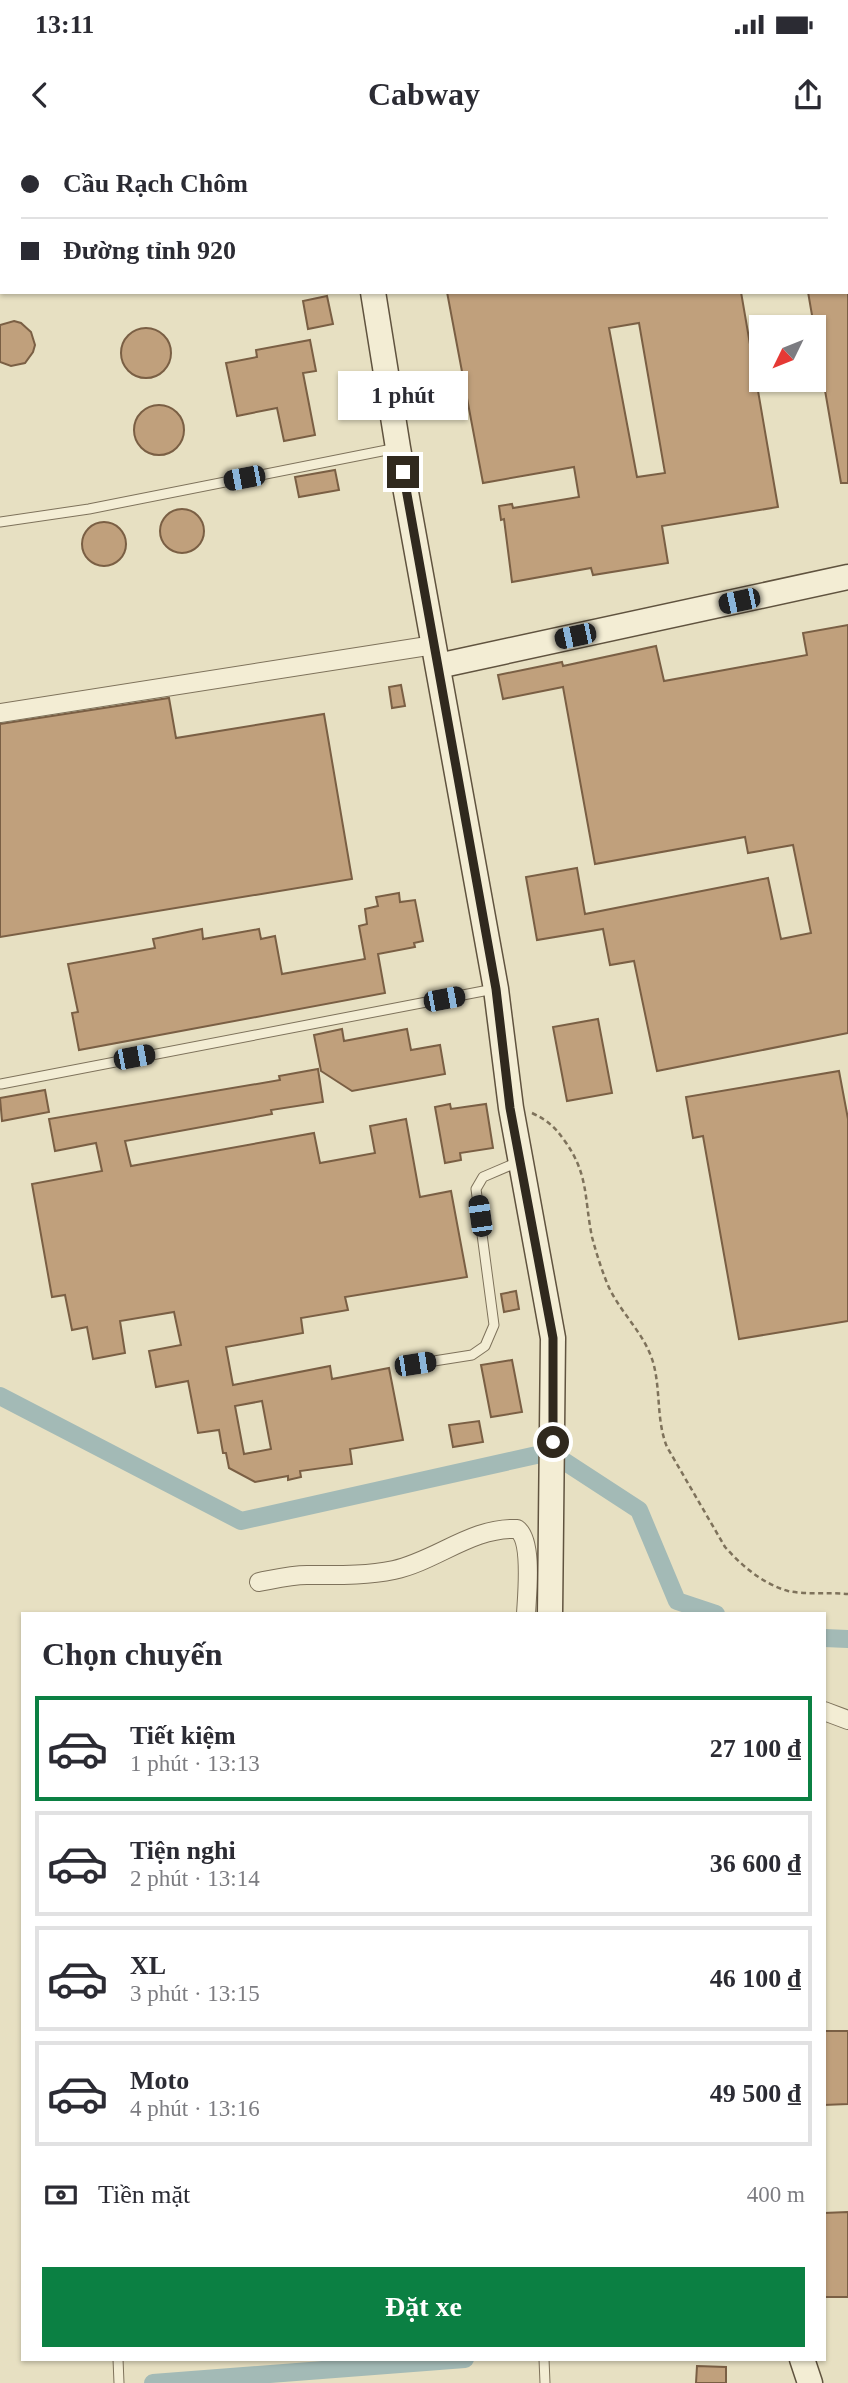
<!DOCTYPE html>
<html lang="vi">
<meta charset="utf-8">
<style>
:root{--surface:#fff;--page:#f2f2f3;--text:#2b2b33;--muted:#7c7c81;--line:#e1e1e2;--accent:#0b8043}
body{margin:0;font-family:"Times New Roman",serif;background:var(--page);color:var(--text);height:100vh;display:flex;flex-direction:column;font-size:26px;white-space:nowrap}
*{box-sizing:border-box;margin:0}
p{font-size:23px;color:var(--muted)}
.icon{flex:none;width:38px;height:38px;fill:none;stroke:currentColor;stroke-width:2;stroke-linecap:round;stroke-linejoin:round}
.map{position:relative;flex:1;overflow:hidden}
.sheet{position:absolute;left:21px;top:1472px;width:805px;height:749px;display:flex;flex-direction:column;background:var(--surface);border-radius:0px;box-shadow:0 2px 5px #0004}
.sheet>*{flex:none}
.top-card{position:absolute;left:0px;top:0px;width:849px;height:154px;box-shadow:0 2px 5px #0004;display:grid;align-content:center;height:154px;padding:0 21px;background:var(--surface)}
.needle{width:46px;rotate:227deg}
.fabs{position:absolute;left:749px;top:175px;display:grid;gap:14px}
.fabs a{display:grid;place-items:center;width:77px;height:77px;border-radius:0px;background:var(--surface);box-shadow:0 2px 5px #0004;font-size:35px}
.end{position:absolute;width:32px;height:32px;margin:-16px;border:9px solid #30291e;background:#fff;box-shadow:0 0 0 4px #fff}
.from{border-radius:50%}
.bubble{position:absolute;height:49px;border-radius:0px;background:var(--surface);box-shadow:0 2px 5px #0004;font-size:23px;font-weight:700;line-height:49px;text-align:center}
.car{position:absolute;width:21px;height:42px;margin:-21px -10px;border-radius:9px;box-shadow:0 0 5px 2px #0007;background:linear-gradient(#222 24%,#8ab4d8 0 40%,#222 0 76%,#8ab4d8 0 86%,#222 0)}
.top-card b{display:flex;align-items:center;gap:24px;height:66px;font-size:26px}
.top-card b+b{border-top:2px solid var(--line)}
.top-card i{width:18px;height:18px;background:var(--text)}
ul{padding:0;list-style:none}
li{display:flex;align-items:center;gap:21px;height:105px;margin:0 14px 10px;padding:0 7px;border:4px solid var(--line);border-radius:0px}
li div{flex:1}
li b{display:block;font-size:26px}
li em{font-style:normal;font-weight:700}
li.active{border-color:var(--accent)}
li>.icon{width:63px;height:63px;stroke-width:1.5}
h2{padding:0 21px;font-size:32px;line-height:84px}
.pay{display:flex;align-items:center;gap:18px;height:77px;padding:0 21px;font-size:26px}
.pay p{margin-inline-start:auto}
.button{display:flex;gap:14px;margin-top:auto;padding:14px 21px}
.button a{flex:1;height:80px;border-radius:0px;background:var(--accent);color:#fff;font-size:28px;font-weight:700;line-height:80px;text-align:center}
.status{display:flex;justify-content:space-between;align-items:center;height:49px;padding:0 35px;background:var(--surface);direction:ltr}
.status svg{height:19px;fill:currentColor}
header{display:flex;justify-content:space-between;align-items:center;height:91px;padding:0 21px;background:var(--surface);font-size:32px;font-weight:700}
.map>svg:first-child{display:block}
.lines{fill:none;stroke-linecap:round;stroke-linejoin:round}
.canal{stroke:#a3bab6;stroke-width:18}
.building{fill:#c0a07c;stroke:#7a5f44;stroke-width:2;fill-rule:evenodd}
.lane-casing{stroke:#7e725b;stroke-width:11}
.street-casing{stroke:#7e725b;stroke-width:20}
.secondary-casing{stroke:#60533f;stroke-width:27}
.path{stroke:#7e725b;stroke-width:2.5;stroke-dasharray:5 3.5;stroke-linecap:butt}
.lane{stroke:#f3edd4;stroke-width:9}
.street{stroke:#f3edd4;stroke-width:18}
.secondary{stroke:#f3edd4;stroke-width:24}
.route{stroke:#30291e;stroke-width:9}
</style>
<div class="status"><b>13:11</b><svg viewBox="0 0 49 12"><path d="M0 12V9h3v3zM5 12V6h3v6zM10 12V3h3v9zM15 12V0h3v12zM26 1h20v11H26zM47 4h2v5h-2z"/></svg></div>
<header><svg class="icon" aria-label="back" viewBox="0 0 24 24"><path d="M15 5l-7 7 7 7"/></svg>Cabway<svg class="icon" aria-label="share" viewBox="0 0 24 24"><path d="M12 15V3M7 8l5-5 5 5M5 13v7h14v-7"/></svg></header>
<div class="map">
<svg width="848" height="2243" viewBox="0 0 848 2243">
<rect width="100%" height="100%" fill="#e7e0c2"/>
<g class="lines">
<g class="canal">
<path d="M0 1256 241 1381 550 1312 639 1370 677 1461 716 1474"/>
<path d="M824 1498 848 1499"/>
<path d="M153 2243 465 2219"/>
</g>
</g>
<g class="building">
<path d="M447 152H741L778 367 662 386 668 423 593 435 591 428 512 442 504 379 501 380 499 366 512 364 513 368 579 357 574 327 483 343ZM639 183 665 333 637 337 609 188Z"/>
<path d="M808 152H848V343H841Z"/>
<path d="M327 156 333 184 308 189 303 161Z"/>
<path d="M14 181 21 183 31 192 35 205 33 212 25 223 11 226 0 222V185Z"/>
<circle cx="146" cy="213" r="25"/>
<path d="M310 200 316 231 303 233 315 295 284 301 277 268 237 276 226 223 257 217 256 210Z"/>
<circle cx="159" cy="290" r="25"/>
<path d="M335 330 339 350 299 357 295 337Z"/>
<circle cx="182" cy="391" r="22"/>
<circle cx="104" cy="404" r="22"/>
<path d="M848 485V893L657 931 634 821 610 825 603 789 537 800 526 737 577 728 585 774 768 738 781 799 811 793 793 705 748 713 745 697 595 724 563 547 503 559 498 535 562 522 563 526 656 506 664 541 807 515 803 493Z"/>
<path d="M401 545 405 566 392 568 389 547Z"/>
<path d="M169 558 176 598 324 574 352 739 0 797V584Z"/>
<path d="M399 753 400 762 415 760 423 801 414 803 415 807 378 814 385 853 79 910 72 873 78 872 68 824 155 808 153 799 202 789 203 799 259 789 261 799 275 796 282 834 365 819 359 786 367 784 365 769 378 766 376 757Z"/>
<path d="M598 879 612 953 567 961 553 887Z"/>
<path d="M342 889 344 901 407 889 411 910 440 905 445 934 352 951 321 931 314 895Z"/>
<path d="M318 929 323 962 271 970 272 974 125 1001 131 1026 314 993 320 1023 375 1013 370 986 406 979 420 1057 451 1051 467 1137 345 1157 348 1170 301 1178 303 1193 226 1207 233 1245 330 1226 332 1239 389 1228 403 1300 350 1309 352 1324 300 1331 301 1337 288 1340V1336L255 1342 229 1328 226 1313H223L219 1290 198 1293 188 1241 156 1247 149 1211 181 1205 174 1172 120 1181 125 1213 93 1219 87 1187 72 1190 65 1155 52 1157 32 1044 102 1031 96 1003 55 1011 49 979 280 940 279 936ZM262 1261 271 1309 244 1314 235 1266Z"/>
<path d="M839 931 848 979V1181L739 1199 703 996 693 998 686 957Z"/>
<path d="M45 950 49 972 2 981 0 958Z"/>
<path d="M450 964 451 969 486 964 493 1008 460 1013 461 1020 445 1023 435 967Z"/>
<path d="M516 1151 519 1169 504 1172 501 1154Z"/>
<path d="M512 1220 522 1272 491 1277 481 1225Z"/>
<path d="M479 1281 483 1302 453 1307 449 1285Z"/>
<path d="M824 1891H848V1964L824 1965Z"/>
<path d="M848 2072V2157H824V2073Z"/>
<path d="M697 2226 726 2227V2243H696Z"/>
</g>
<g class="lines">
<defs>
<g id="lane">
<path d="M140 0V2"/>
<path d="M288 2 298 0"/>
<path d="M0 382 89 369 397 308"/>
<path d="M1 944 494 849"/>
<path d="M415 1224 472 1215 485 1206 494 1185 476 1049 483 1037 518 1022"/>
<path d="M118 2219 119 2243"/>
<path d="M544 2219 545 2243"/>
</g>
<g id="street">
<path d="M0 573 434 505"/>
<path d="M259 1442C275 1439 291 1435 307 1435 337 1435 365 1436 394 1430 436 1421 472 1387 517 1389 533 1400 527 1454 526 1474"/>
<path d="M824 1571 848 1580"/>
</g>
<g id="secondary">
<path d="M349 0V2"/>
<path d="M373 152 398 308 496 849 511 968 553 1198 550 1474"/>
<path d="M438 526 848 437"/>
<path d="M802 2219 810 2243"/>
</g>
</defs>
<use href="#lane" class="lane-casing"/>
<use href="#street" class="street-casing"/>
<use href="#secondary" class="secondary-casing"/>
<path class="path" d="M532 973C547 980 555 987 564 1000 589 1034 584 1058 592 1097 596 1112 601 1128 607 1143 619 1172 644 1192 653 1222 661 1250 656 1280 667 1307L725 1407C742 1426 763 1444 788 1451 806 1455 829 1452 848 1454"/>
<use href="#lane" class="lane"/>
<use href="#street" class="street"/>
<use href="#secondary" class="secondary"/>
</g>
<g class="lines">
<path class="route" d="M403 332 496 849 510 968 553 1198V1302"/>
</g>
</svg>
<div class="fabs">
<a><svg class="needle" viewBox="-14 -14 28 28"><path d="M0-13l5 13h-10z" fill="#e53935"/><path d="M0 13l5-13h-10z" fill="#7c7c81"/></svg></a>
</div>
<i class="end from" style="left:553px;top:1302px"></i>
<i class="end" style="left:403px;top:332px"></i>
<div class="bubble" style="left:338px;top:231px;width:130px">1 phút</div>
<i class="car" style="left:244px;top:338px;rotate:259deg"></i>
<i class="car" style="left:739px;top:461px;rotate:258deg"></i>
<i class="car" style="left:575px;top:496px;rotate:258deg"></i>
<i class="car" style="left:444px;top:859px;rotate:79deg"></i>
<i class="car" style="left:134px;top:917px;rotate:79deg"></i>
<i class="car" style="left:480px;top:1076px;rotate:352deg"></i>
<i class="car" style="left:415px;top:1224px;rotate:81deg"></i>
<div class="top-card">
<b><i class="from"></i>Cầu Rạch Chôm</b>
<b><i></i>Đường tỉnh 920</b>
</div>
<section class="sheet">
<h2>Chọn chuyến</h2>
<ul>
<li class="active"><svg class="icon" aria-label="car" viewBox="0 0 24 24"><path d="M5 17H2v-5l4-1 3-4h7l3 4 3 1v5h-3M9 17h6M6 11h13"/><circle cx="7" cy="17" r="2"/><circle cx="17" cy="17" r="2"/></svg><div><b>Tiết kiệm</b><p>1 phút · 13:13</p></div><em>27 100 ₫</em></li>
<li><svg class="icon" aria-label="car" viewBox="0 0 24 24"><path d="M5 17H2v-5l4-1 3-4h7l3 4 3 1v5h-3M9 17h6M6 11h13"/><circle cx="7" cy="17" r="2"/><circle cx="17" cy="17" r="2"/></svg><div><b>Tiện nghi</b><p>2 phút · 13:14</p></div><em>36 600 ₫</em></li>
<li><svg class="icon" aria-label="car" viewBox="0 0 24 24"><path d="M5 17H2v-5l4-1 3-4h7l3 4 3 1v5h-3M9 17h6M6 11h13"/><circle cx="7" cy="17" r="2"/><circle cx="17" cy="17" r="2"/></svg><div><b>XL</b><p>3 phút · 13:15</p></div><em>46 100 ₫</em></li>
<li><svg class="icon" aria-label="car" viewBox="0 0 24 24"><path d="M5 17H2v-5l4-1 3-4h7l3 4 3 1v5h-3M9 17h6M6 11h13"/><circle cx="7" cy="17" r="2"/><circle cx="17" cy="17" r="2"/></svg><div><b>Moto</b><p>4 phút · 13:16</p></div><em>49 500 ₫</em></li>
</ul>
<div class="pay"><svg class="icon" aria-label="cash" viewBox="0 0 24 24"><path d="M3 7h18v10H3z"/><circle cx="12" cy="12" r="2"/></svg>Tiền mặt<p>400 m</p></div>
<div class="button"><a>Đặt xe</a></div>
</section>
</div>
